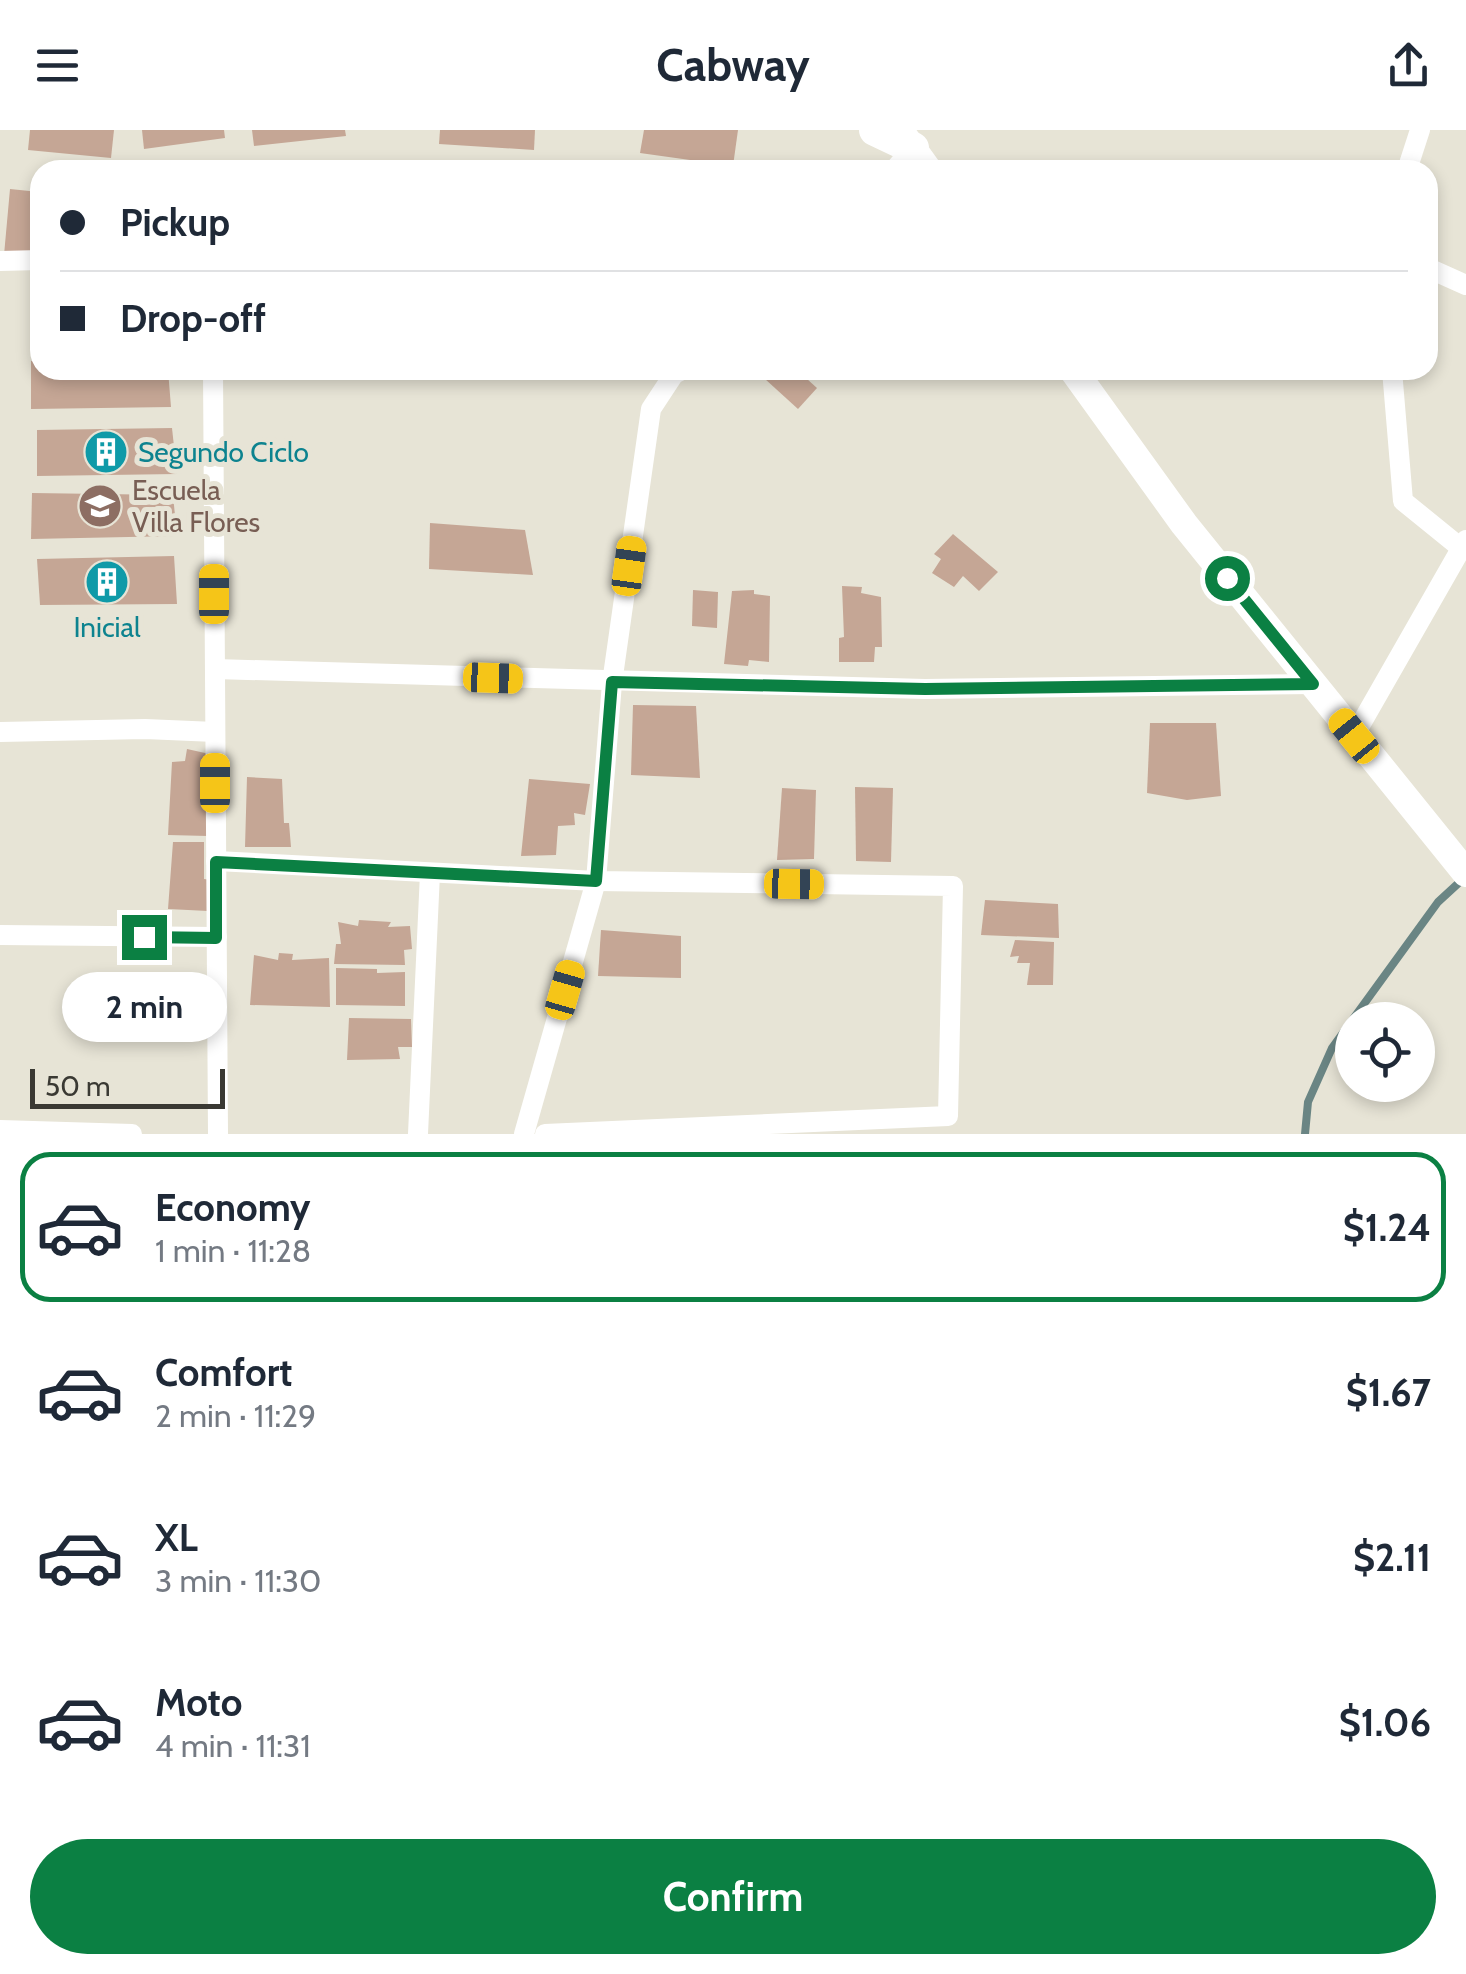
<!DOCTYPE html>
<meta charset="utf-8">
<style>
:root{--surface:#fff;--page:#f2f2f3;--text:#1f2937;--muted:#747a83;--line:#e0e1e3;--accent:#0b8043}
body{margin:0;font-family:Cabin,sans-serif;background:var(--page);color:var(--text);height:100vh;display:flex;flex-direction:column;font-size:38px;white-space:nowrap}
*{box-sizing:border-box;margin:0}
p{font-size:32px;color:var(--muted)}
.icon{flex:none;width:55px;height:55px;fill:none;stroke:currentColor;stroke-width:2;stroke-linecap:round;stroke-linejoin:round}
.map{position:relative;height:1004px;overflow:hidden}
.drawer{display:flex;flex-direction:column;background:var(--surface);flex:1}
.drawer>*{flex:none}
.top-card{position:absolute;left:30px;top:30px;width:1408px;height:220px;border-radius:30px;box-shadow:0 5px 15px #0003;display:grid;align-content:center;height:220px;padding:0 30px;background:var(--surface)}
.fabs{position:absolute;left:1335px;top:872px;display:grid;gap:20px}
.fabs a{display:grid;place-items:center;width:100px;height:100px;border-radius:50%;background:var(--surface);box-shadow:0 5px 15px #0003;font-size:50px}
.scale{position:absolute;left:30px;bottom:25px;width:195px;box-sizing:border-box;padding-left:10px;border:5px solid #3a3933;border-top:0;font-size:28px;line-height:35px;white-space:nowrap;color:#3a3933;-webkit-text-stroke:8px #e7e4d6;paint-order:stroke}
.end{position:absolute;width:45px;height:45px;margin:-22px;border:12px solid #0b8043;background:#fff;box-shadow:0 0 0 5px #fff}
.from{border-radius:50%}
.bubble{position:absolute;height:70px;border-radius:35px;background:var(--surface);box-shadow:0 5px 15px #0003;font-size:32px;font-weight:700;line-height:70px;text-align:center}
.car{position:absolute;width:30px;height:60px;margin:-30px -15px;border-radius:12px;box-shadow:0 0 8px 2px #0007;background:linear-gradient(#f5c518 24%,#345 0 40%,#f5c518 0 76%,#345 0 86%,#f5c518 0)}
.top-card b{display:flex;align-items:center;gap:35px;height:95px;font-size:38px}
.top-card b+b{border-top:2px solid var(--line)}
.top-card i{width:25px;height:25px;background:var(--text)}
ul{padding:18px 0 0;list-style:none}
li{display:flex;align-items:center;gap:30px;height:150px;margin:0 20px 15px;padding:0 10px;border:5px solid transparent;border-radius:30px}
li div{flex:1}
li b{display:block;font-size:38px}
li em{font-style:normal;font-weight:700}
li.active{border-color:var(--accent)}
li>.icon{width:90px;height:90px;stroke-width:1.5}
.button{display:flex;gap:20px;margin-top:auto;padding:20px 30px}
.button a{flex:1;height:115px;border-radius:60px;background:var(--accent);color:#fff;font-size:40px;font-weight:700;line-height:115px;text-align:center}
header{display:flex;justify-content:space-between;align-items:center;height:130px;padding:0 30px;background:var(--surface);font-size:45px;font-weight:700}
.map>svg:first-child{display:block}
.lines{fill:none;stroke-linecap:round;stroke-linejoin:round}
.stream{stroke:#6a8584;stroke-width:8}
.building{fill:#c5a695}
.minor{stroke:#fff;stroke-width:20}
.secondary{stroke:#fff;stroke-width:28}
.primary{stroke:#fff;stroke-width:32}
.route{stroke:#0b8043;stroke-width:12}
.labels{text-anchor:middle;stroke-width:10;stroke-linejoin:round;paint-order:stroke}
.culture-label{font-size:28px;fill:#0d838f;stroke:#e7e4d6;text-anchor:start}
.education-label{font-size:28px;fill:#785e54;stroke:#e7e4d6;text-anchor:start}
</style>
<header><svg class="icon" aria-label="menu" viewBox="0 0 24 24"><path d="M4 6h16M4 12h16M4 18h16"/></svg>Cabway<svg class="icon" aria-label="share" viewBox="0 0 24 24"><path d="M12 15V3M7 8l5-5 5 5M5 13v7h14v-7"/></svg></header>
<div class="map">
<svg width="1466" height="1004" viewBox="0 0 1466 1004">
<rect width="100%" height="100%" fill="#e7e4d6"/>
<g class="lines">
<path class="stream" d="M1305 1004 1308 972 1332 918 1438 772 1463 749"/>
</g>
<g class="building">
<path d="M30 0H114L111 28 28 20Z"/>
<path d="M142 0H224L225 8 144 19Z"/>
<path d="M252 0H345L346 6 254 16Z"/>
<path d="M440 0H535L534 20 439 14Z"/>
<path d="M644 0H738L733 36 640 23Z"/>
<path d="M10 59 39 62 33 127 4 125Z"/>
<path d="M31 231H40V240H168L171 277 31 279Z"/>
<path d="M755 240H797L817 258 798 279Z"/>
<path d="M172 298 177 344 37 346V300Z"/>
<path d="M32 363 173 365 177 406 31 409Z"/>
<path d="M430 393 525 400 533 445 429 439Z"/>
<path d="M953 404 998 442 979 461 963 446 954 457 932 443 941 429 934 424Z"/>
<path d="M174 426 177 474 40 475 37 429Z"/>
<path d="M842 456 862 457 861 463 881 467 882 517H875L874 532H839V508L844 507Z"/>
<path d="M693 460 718 462 717 498 692 496Z"/>
<path d="M754 460V464L770 466 769 532 749 530 748 536 724 534 732 461Z"/>
<path d="M633 575 696 576 700 648 631 645Z"/>
<path d="M1150 593H1216L1221 666 1187 670 1147 663Z"/>
<path d="M187 619 214 625 211 654 203 658 202 673 212 675 208 706 168 705 172 632 185 631Z"/>
<path d="M247 647 282 649 284 693H289L291 717H245Z"/>
<path d="M529 649 590 654 585 685 574 683 575 695 558 696 556 725 521 726Z"/>
<path d="M855 657 893 658 891 732 856 731Z"/>
<path d="M782 658 816 660 814 729 777 730Z"/>
<path d="M173 712H204V749L211 750 208 781 168 779Z"/>
<path d="M985 770 1058 774 1059 808 981 805Z"/>
<path d="M359 790 391 792 388 797 410 796 412 819 404 820 405 835 334 834 336 814H341L338 792 358 796Z"/>
<path d="M601 800 681 806V848L598 846Z"/>
<path d="M1015 810 1054 812 1053 855H1027L1030 833H1017L1019 826 1010 827Z"/>
<path d="M279 823 293 824 292 830 329 828 330 877 250 875 254 825 278 830Z"/>
<path d="M336 838 377 839V843L405 842V876L336 875Z"/>
<path d="M349 888 411 889 412 917H398L400 929 347 930Z"/>
</g>
<g class="lines">
<g class="minor">
<path d="M894 40 913 18"/>
<path d="M1407 40 1420 0"/>
<path d="M0 131 40 130"/>
<path d="M1428 138 1466 155"/>
<path d="M213 240 218 1004"/>
<path d="M1392 240 1403 371 1461 418"/>
<path d="M215 539 925 559 1313 554"/>
<path d="M0 602 145 599 215 602"/>
<path d="M1354 606 1466 410"/>
<path d="M216 731 596 751 953 756 948 986 545 1004"/>
<path d="M0 805 217 807"/>
<path d="M0 1000 132 1004"/>
<path d="M418 1004 430 743"/>
<path d="M524 1004 596 751 612 553 651 279 674 244 682 240"/>
</g>
<g class="secondary">
<path d="M900 1 928 40"/>
<path d="M1073 240 1184 394 1466 743"/>
</g>
<path class="primary" d="M875 0 913 18"/>
</g>
<g class="lines">
<path class="route" d="M144 807 216 808V732L596 751 612 552 925 559 1313 554 1227 448"/>
</g>
<defs>
<symbol id="building-disc" viewBox="-11 -11 22 22"><circle r="9.5" fill="#0f9aa8" stroke="#e7e4d6"/><path d="M-4-6H4V6H1V3H-1V6H-4ZM-2.5-4.3h1.7v1.8h-1.7ZM.8-4.3h1.7v1.8H.8ZM-2.5-1h1.7V.8h-1.7ZM.8-1h1.7V.8H.8Z" fill="#fff"/></symbol>
<symbol id="school-disc" viewBox="-11 -11 22 22"><circle r="9.5" fill="#8d6e63" stroke="#e7e4d6"/><path d="M0-5L7-2L0 1L-7-2ZM-4 1L0 2.5L4 1V4Q0 6-4 4Z" fill="#fff"/></symbol>
</defs>
<g fill-rule="evenodd">
<use href="#building-disc" x="81" y="297" width="50" height="50"/>
<use href="#school-disc" x="75" y="351" width="50" height="50"/>
<use href="#building-disc" x="82" y="427" width="50" height="50"/>
</g>
<g class="labels">
<g class="culture-label">
<text x="138" y="332">Segundo Ciclo</text>
<text x="107" y="507" text-anchor="middle">Inicial</text>
</g>
<g class="education-label">
<text x="132" y="370">Escuela<tspan x="132" dy="32">Villa Flores</tspan></text>
</g>
</g>
</svg>
<div class="fabs">
<a><svg class="icon" aria-label="locate" viewBox="0 0 24 24"><circle cx="12" cy="12" r="6"/><path d="M12 2v4M12 18v4M2 12h4M18 12h4"/></svg></a>
</div>
<div class="scale">50 m</div>
<i class="end from" style="left:1227px;top:448px"></i>
<i class="end" style="left:144px;top:807px"></i>
<div class="bubble" style="left:62px;top:842px;width:165px">2 min</div>
<i class="car" style="left:629px;top:436px;rotate:8deg"></i>
<i class="car" style="left:214px;top:464px;rotate:0deg"></i>
<i class="car" style="left:493px;top:548px;rotate:92deg"></i>
<i class="car" style="left:1354px;top:606px;rotate:321deg"></i>
<i class="car" style="left:215px;top:653px;rotate:0deg"></i>
<i class="car" style="left:794px;top:754px;rotate:91deg"></i>
<i class="car" style="left:565px;top:860px;rotate:16deg"></i>
<div class="top-card">
<b><i class="from"></i>Pickup</b>
<b><i></i>Drop-off</b>
</div>
</div>
<section class="drawer">
<ul>
<li class="active"><svg class="icon" aria-label="car" viewBox="0 0 24 24"><path d="M5 17H2v-5l4-1 3-4h7l3 4 3 1v5h-3M9 17h6M6 11h13"/><circle cx="7" cy="17" r="2"/><circle cx="17" cy="17" r="2"/></svg><div><b>Economy</b><p>1 min · 11:28</p></div><em>$1.24</em></li>
<li><svg class="icon" aria-label="car" viewBox="0 0 24 24"><path d="M5 17H2v-5l4-1 3-4h7l3 4 3 1v5h-3M9 17h6M6 11h13"/><circle cx="7" cy="17" r="2"/><circle cx="17" cy="17" r="2"/></svg><div><b>Comfort</b><p>2 min · 11:29</p></div><em>$1.67</em></li>
<li><svg class="icon" aria-label="car" viewBox="0 0 24 24"><path d="M5 17H2v-5l4-1 3-4h7l3 4 3 1v5h-3M9 17h6M6 11h13"/><circle cx="7" cy="17" r="2"/><circle cx="17" cy="17" r="2"/></svg><div><b>XL</b><p>3 min · 11:30</p></div><em>$2.11</em></li>
<li><svg class="icon" aria-label="car" viewBox="0 0 24 24"><path d="M5 17H2v-5l4-1 3-4h7l3 4 3 1v5h-3M9 17h6M6 11h13"/><circle cx="7" cy="17" r="2"/><circle cx="17" cy="17" r="2"/></svg><div><b>Moto</b><p>4 min · 11:31</p></div><em>$1.06</em></li>
</ul>
<div class="button"><a>Confirm</a></div>
</section>
